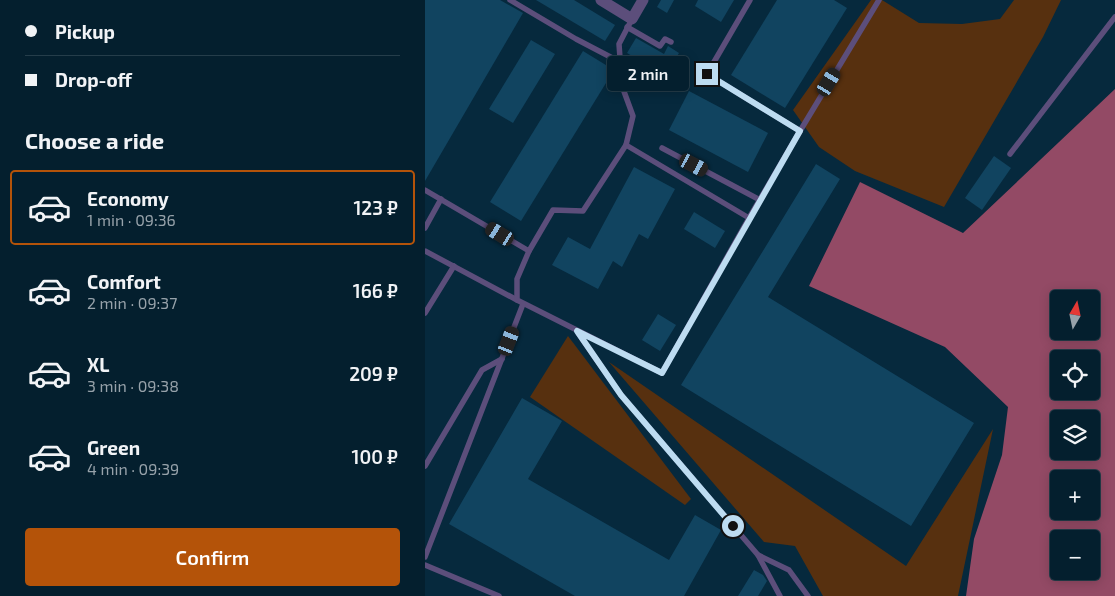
<!DOCTYPE html>
<meta charset="utf-8">
<style>
:root{--surface:#041f2e;--page:#0d2736;--text:#f1f3f6;--muted:#97a2aa;--line:#253d4a;--accent:#b45309}
body{margin:0;font-family:"Exo 2",sans-serif;background:var(--page);color:var(--text);height:100vh;display:flex;flex-direction:column;font-size:19px;white-space:nowrap}
*{box-sizing:border-box;margin:0}
p{font-size:16px;color:var(--muted)}
.icon{flex:none;width:28px;height:28px;fill:none;stroke:currentColor;stroke-width:2;stroke-linecap:round;stroke-linejoin:round}
.map{position:relative;flex:1;overflow:hidden}
.side{display:flex;flex-direction:column;background:var(--surface);width:425px}
.side>*{flex:none}
.banner{display:grid;align-content:center;height:110px;padding:0 25px;background:var(--surface)}
.needle{width:32px;rotate:9deg}
.tools{position:absolute;left:625px;top:290px;display:grid;gap:10px}
.tools a{display:grid;place-items:center;width:50px;height:50px;border-radius:5px;background:var(--surface);box-shadow:0 2px 12px #0003,0 0 0 1px var(--line);font-size:25px}
.end{position:absolute;width:22px;height:22px;margin:-11px;border:6px solid #bddcf1;background:#111;box-shadow:0 0 0 2px #111}
.from{border-radius:50%}
.bubble{position:absolute;height:35px;border-radius:5px;background:var(--surface);box-shadow:0 2px 12px #0003,0 0 0 1px var(--line);font-size:16px;font-weight:600;line-height:35px;text-align:center}
.car{position:absolute;width:15px;height:30px;margin:-15px -8px;border-radius:6px;box-shadow:0 0 4px 1px #0007;background:linear-gradient(#222 24%,#8ab4d8 0 40%,#222 0 76%,#8ab4d8 0 86%,#222 0)}
.banner b{display:flex;align-items:center;gap:18px;height:48px;font-size:19px}
.banner b+b{border-top:1px solid var(--line)}
.banner i{width:12px;height:12px;background:var(--text)}
ul{padding:0;list-style:none}
li{display:flex;align-items:center;gap:15px;height:75px;margin:0 10px 8px;padding:0 15px;border:2px solid transparent;border-radius:5px}
li div{flex:1}
li b{display:block;font-size:19px}
li em{font-style:normal;font-weight:600}
li.current{border-color:var(--accent)}
li>.icon{width:45px;height:45px;stroke-width:1.5}
h2{padding:0 25px;font-size:22px;line-height:60px}
.primary-button{display:flex;gap:10px;margin-top:auto;padding:10px 25px}
.primary-button a{flex:1;height:58px;border-radius:5px;background:var(--accent);color:#fff;font-size:20px;font-weight:600;line-height:58px;text-align:center}
main{display:flex;flex:1;min-height:0}
.map>svg:first-child{display:block}
.green{fill:#57300f}
.water{fill:#934a65;fill-rule:evenodd}
.building{fill:#114460}
.lines{fill:none;stroke-linecap:round;stroke-linejoin:round}
.service{stroke:#5c4e7b;stroke-width:5.5}
.minor{stroke:#5c4e7b;stroke-width:11}
.route{stroke:#bddcf1;stroke-width:6}
</style>
<main>
<section class="side">
<div class="banner">
<b><i class="from"></i>Pickup</b>
<b><i></i>Drop-off</b>
</div>
<h2>Choose a ride</h2>
<ul>
<li class="current"><svg class="icon" aria-label="car" viewBox="0 0 24 24"><path d="M5 17H2v-5l4-1 3-4h7l3 4 3 1v5h-3M9 17h6M6 11h13"/><circle cx="7" cy="17" r="2"/><circle cx="17" cy="17" r="2"/></svg><div><b>Economy</b><p>1 min · 09:36</p></div><em>123 ₽</em></li>
<li><svg class="icon" aria-label="car" viewBox="0 0 24 24"><path d="M5 17H2v-5l4-1 3-4h7l3 4 3 1v5h-3M9 17h6M6 11h13"/><circle cx="7" cy="17" r="2"/><circle cx="17" cy="17" r="2"/></svg><div><b>Comfort</b><p>2 min · 09:37</p></div><em>166 ₽</em></li>
<li><svg class="icon" aria-label="car" viewBox="0 0 24 24"><path d="M5 17H2v-5l4-1 3-4h7l3 4 3 1v5h-3M9 17h6M6 11h13"/><circle cx="7" cy="17" r="2"/><circle cx="17" cy="17" r="2"/></svg><div><b>XL</b><p>3 min · 09:38</p></div><em>209 ₽</em></li>
<li><svg class="icon" aria-label="car" viewBox="0 0 24 24"><path d="M5 17H2v-5l4-1 3-4h7l3 4 3 1v5h-3M9 17h6M6 11h13"/><circle cx="7" cy="17" r="2"/><circle cx="17" cy="17" r="2"/></svg><div><b>Green</b><p>4 min · 09:39</p></div><em>100 ₽</em></li>
</ul>
<div class="primary-button"><a>Confirm</a></div>
</section>
<div class="map">
<svg width="690" height="596" viewBox="0 0 690 596">
<rect width="100%" height="100%" fill="#06293d"/>
<g class="green">
<path d="M446 0H457L494 23 537 24 575 19 589 0H636L618 37 519 207 430 171 394 147 368 110Z"/>
<path d="M143 336 266 499 260 505 105 397Z"/>
<path d="M184 362 481 566 568 429 533 596H398L370 546 339 542Z"/>
</g>
<path class="water" d="M690 89V596H541L549 539 577 455 583 407 520 347 384 286 435 182 538 233ZM634 299H666V331H634ZM634 359H666V391H634ZM634 419H666V451H634ZM634 479H666V511H634ZM634 539H666V571H634Z"/>
<g class="building">
<path d="M0 0H75L98 13 0 181Z"/>
<path d="M111 0H149L190 25 180 41Z"/>
<path d="M236 0H249L242 13 232 7Z"/>
<path d="M273 0H309L296 22 270 6Z"/>
<path d="M352 0H409L422 8 360 108 306 75Z"/>
<path d="M211 38 239 54 243 46 254 53 241 76 202 53Z"/>
<path d="M106 40 130 54 88 123 64 109Z"/>
<path d="M158 51 189 70 96 221 65 202Z"/>
<path d="M264 91 343 133 323 172 244 130Z"/>
<path d="M569 156 586 168 557 210 540 198Z"/>
<path d="M391 164 415 179 343 297 549 423 486 526 256 385Z"/>
<path d="M209 167 250 189 223 239 214 234 197 267 188 261 173 289 127 265 143 237 165 249Z"/>
<path d="M269 212 300 231 290 248 259 229Z"/>
<path d="M233 314 251 325 235 351 217 340Z"/>
<path d="M97 398 137 421 103 479 244 560 270 515 296 530 259 596H150L24 524Z"/>
<path d="M329 570 338 575 342 581 333 596H313Z"/>
</g>
<g class="lines">
<g class="service">
<path d="M85 0 151 39 195 62"/>
<path d="M202 27 235 46 240 39 246 42"/>
<path d="M375 131 454 0"/>
<path d="M201 145 324 218 375 131 282 74 325 0"/>
<path d="M237 148 335 200"/>
<path d="M585 154 690 17"/>
<path d="M0 190 104 251 128 210 158 211 201 145 208 116 197 86 194 44 207 19"/>
<path d="M0 228 16 199"/>
<path d="M0 251 92 300"/>
<path d="M104 251 92 279V300L237 373 324 218"/>
<path d="M0 313 29 266"/>
<path d="M153 333 196 395 333 555 364 570 383 596"/>
<path d="M0 466 57 370 77 359"/>
<path d="M333 555 355 596"/>
<path d="M0 557 98 304"/>
<path d="M0 565 74 596"/>
</g>
<path class="minor" d="M176 0 207 19 218 0"/>
</g>
<g class="lines">
<path class="route" d="M282 74 375 131 237 373 152 331 196 395 308 526"/>
</g>
</svg>
<div class="tools">
<a><svg class="needle" viewBox="-14 -14 28 28"><path d="M0-13l5 13h-10z" fill="#e53935"/><path d="M0 13l5-13h-10z" fill="#97a2aa"/></svg></a>
<a><svg class="icon" aria-label="locate" viewBox="0 0 24 24"><circle cx="12" cy="12" r="6"/><path d="M12 2v4M12 18v4M2 12h4M18 12h4"/></svg></a>
<a><svg class="icon" aria-label="layers" viewBox="0 0 24 24"><path d="M12 4l9 5-9 5-9-5zM3 14l9 5 9-5"/></svg></a>
<a>+</a>
<a>−</a>
</div>
<i class="end from" style="left:308px;top:526px"></i>
<i class="end" style="left:282px;top:74px"></i>
<div class="bubble" style="left:182px;top:56px;width:82px">2 min</div>
<i class="car" style="left:404px;top:82px;rotate:31deg"></i>
<i class="car" style="left:269px;top:165px;rotate:118deg"></i>
<i class="car" style="left:75px;top:234px;rotate:301deg"></i>
<i class="car" style="left:84px;top:341px;rotate:21deg"></i>
</div>
</main>
